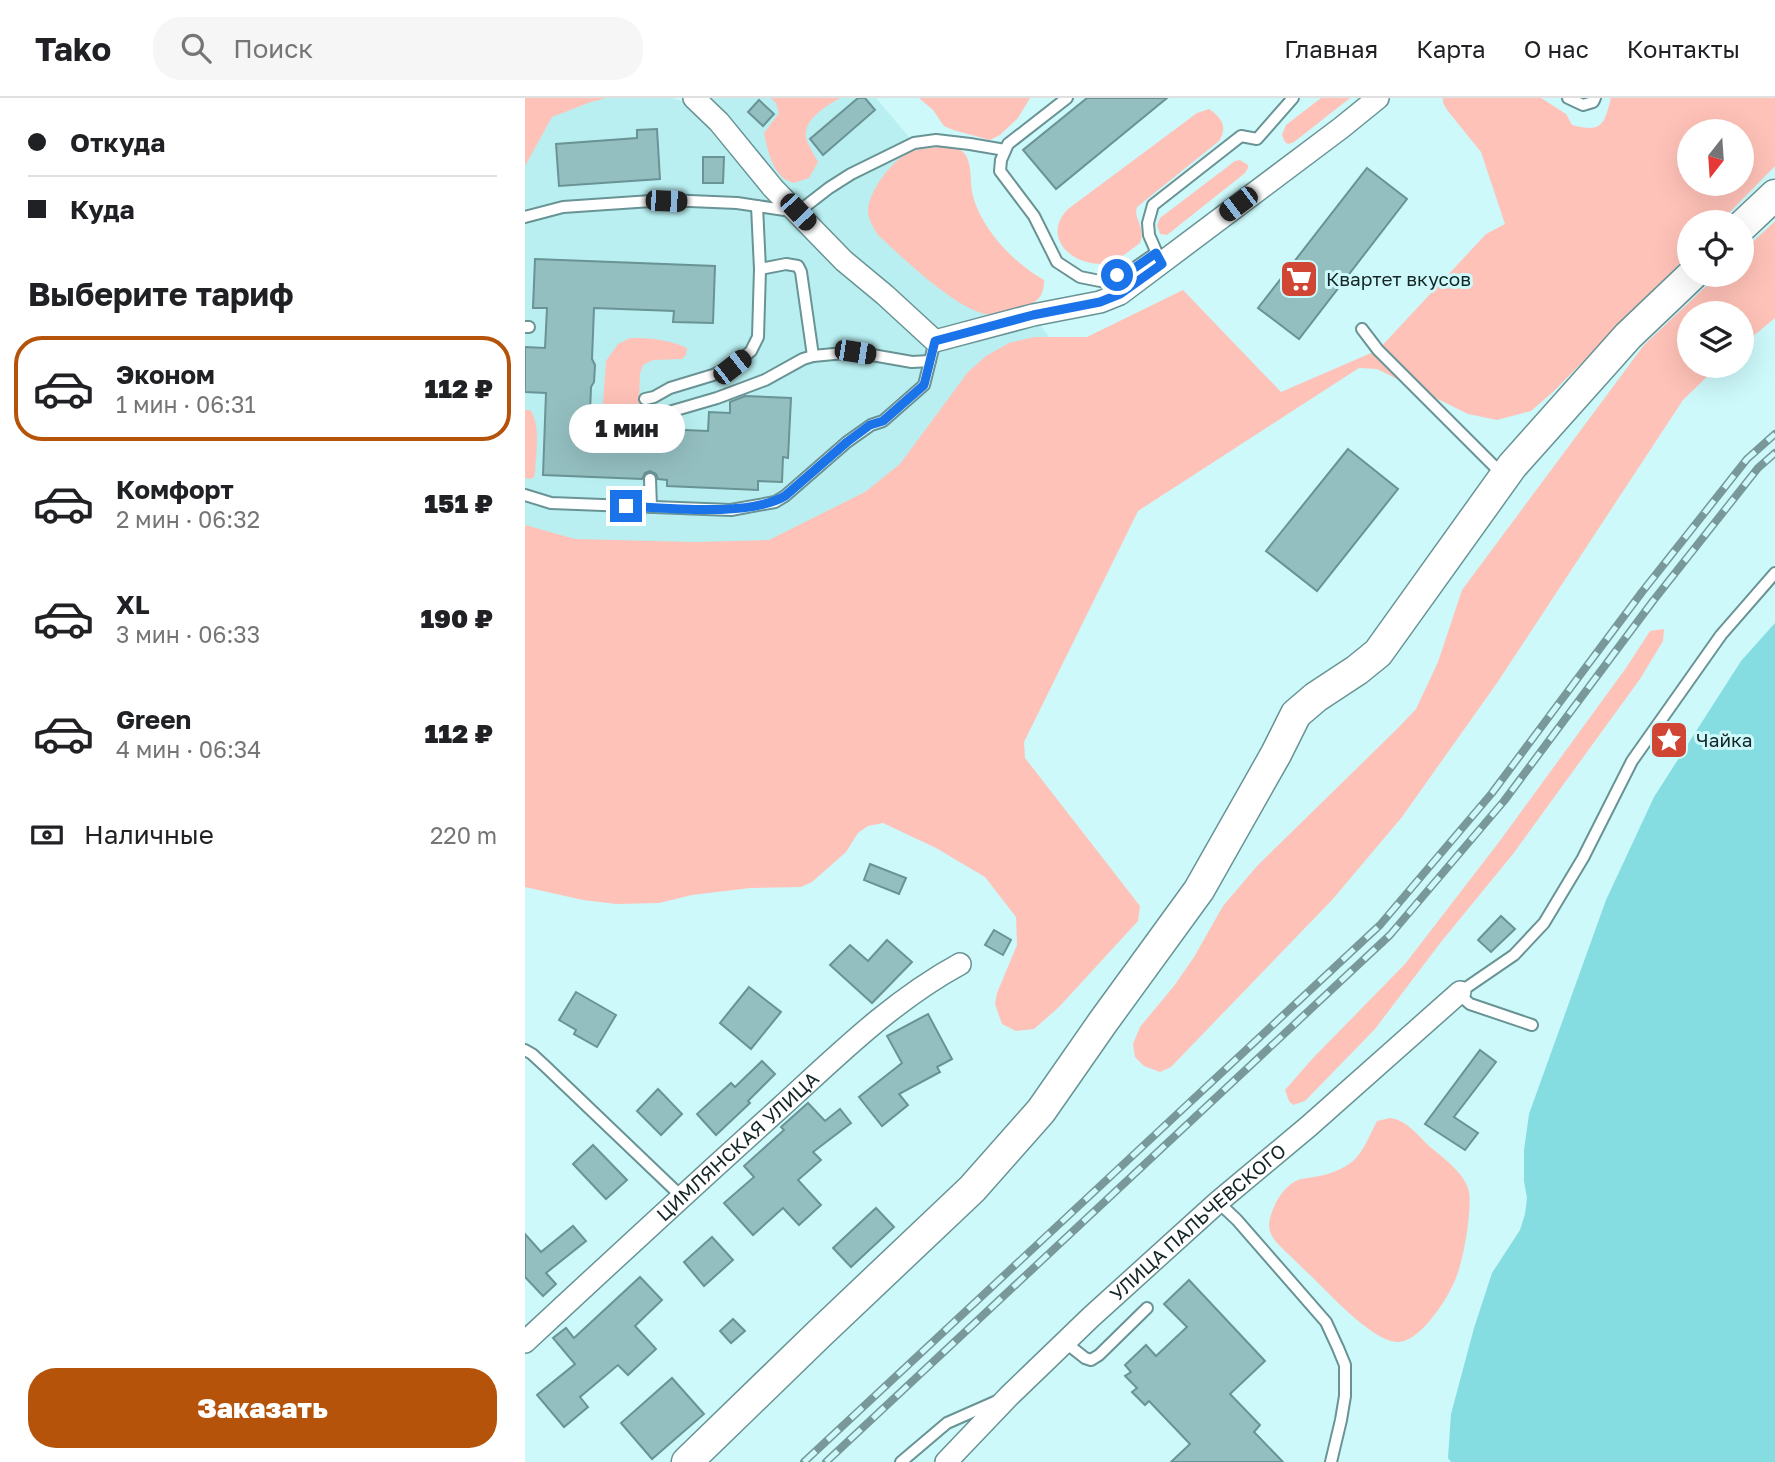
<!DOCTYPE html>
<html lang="ru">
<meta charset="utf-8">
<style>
:root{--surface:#fff;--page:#f6f6f6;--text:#202124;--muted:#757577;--line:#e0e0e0;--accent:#b45309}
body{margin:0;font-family:"Golos Text",sans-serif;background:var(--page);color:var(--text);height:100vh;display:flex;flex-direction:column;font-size:26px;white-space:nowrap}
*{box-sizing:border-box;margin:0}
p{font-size:23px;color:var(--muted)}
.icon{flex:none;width:38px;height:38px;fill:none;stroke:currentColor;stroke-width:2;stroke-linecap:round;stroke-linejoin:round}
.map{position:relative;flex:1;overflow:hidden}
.drawer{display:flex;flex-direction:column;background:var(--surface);width:525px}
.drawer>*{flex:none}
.hud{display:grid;align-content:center;height:154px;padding:0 28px;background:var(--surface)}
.needle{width:46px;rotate:197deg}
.fabs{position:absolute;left:1152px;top:21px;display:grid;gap:14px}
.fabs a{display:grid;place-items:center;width:77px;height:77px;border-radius:50%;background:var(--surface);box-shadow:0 7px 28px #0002;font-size:35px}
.end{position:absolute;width:32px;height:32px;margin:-16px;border:9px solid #1a73e8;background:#fff;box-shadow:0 0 0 4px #fff}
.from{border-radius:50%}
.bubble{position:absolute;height:49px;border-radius:24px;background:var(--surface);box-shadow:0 7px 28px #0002;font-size:23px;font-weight:800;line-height:49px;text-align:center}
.car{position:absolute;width:21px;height:42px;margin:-21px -10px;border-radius:9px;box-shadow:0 0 5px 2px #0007;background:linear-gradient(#222 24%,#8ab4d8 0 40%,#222 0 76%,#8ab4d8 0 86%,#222 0)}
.hud b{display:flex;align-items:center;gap:24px;height:66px;font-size:26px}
.hud b+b{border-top:2px solid var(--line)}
.hud i{width:18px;height:18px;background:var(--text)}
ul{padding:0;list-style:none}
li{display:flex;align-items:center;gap:21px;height:105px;margin:0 14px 10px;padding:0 14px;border:4px solid transparent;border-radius:28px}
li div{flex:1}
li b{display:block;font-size:26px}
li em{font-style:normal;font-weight:800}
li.current{border-color:var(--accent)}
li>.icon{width:63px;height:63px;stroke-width:1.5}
h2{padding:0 28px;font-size:32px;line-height:84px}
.pay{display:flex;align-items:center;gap:18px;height:77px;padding:0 28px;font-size:26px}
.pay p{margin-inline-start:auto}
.primary-button{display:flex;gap:14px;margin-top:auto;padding:14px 28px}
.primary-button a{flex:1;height:80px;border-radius:28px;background:var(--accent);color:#fff;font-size:28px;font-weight:800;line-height:80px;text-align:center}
header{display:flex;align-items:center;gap:42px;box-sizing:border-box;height:98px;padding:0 35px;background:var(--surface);border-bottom:2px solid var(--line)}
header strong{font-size:33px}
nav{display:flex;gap:38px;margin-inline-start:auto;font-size:24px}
.search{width:490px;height:63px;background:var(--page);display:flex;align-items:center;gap:18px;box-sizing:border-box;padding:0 24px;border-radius:28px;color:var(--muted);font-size:26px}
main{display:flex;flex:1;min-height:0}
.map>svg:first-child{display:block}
.built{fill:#b9eff1}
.green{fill:#ffc2b8;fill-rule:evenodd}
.water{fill:#86dde1}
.building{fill:#94bfc1;stroke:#699394;stroke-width:2}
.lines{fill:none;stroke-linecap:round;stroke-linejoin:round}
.lane-casing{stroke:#699394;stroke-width:14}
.street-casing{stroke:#699394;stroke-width:24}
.secondary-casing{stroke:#699394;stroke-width:33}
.lane{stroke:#fff;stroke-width:10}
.street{stroke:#fff;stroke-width:21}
.secondary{stroke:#fff;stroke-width:30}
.rail-casing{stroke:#78989a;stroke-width:8}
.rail{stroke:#cdf9fb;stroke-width:5;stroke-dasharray:16;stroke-linecap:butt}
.route{stroke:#1a73e8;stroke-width:9}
.labels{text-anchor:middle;stroke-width:6;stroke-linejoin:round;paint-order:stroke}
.poi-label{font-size:19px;fill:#142526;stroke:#cdf9fb;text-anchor:start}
.street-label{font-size:19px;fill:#142526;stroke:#cdf9fb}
</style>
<header>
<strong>Tako</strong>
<div class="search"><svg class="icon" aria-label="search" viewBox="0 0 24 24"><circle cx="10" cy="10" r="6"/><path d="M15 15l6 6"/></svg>Поиск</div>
<nav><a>Главная</a><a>Карта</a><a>О нас</a><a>Контакты</a></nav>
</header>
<main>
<section class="drawer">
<div class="hud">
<b><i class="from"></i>Откуда</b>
<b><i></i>Куда</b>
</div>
<h2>Выберите тариф</h2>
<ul>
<li class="current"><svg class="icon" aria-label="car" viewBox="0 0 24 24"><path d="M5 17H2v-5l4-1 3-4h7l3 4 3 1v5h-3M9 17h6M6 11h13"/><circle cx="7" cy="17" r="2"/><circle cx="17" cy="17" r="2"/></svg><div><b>Эконом</b><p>1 мин · 06:31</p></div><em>112 ₽</em></li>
<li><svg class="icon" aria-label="car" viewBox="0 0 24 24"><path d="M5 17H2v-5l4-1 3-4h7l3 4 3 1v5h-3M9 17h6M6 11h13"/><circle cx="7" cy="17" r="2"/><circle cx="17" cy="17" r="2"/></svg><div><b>Комфорт</b><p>2 мин · 06:32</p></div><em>151 ₽</em></li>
<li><svg class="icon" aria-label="car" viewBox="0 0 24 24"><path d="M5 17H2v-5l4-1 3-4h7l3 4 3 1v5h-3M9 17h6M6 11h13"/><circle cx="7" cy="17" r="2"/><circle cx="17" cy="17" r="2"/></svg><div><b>XL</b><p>3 мин · 06:33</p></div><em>190 ₽</em></li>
<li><svg class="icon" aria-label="car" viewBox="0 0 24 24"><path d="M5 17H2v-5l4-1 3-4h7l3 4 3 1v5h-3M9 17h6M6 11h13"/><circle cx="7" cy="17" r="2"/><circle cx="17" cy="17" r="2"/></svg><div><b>Green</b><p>4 мин · 06:34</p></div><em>112 ₽</em></li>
</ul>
<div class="pay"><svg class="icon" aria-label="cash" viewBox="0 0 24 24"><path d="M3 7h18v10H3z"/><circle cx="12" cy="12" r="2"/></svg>Наличные<p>220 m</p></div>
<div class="primary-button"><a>Заказать</a></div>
</section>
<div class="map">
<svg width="1250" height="1364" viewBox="0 0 1250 1364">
<rect width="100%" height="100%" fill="#cdf9fb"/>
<path class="built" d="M0 0H146L177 8 187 0H351L389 45 508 217 606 352 481 501 0 486Z"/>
<g class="green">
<path d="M0 0H81L66 4 27 19 0 68Z"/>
<path d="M246 0H315C300 9 275 23 282 43 285 50 289 57 293 64L284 80 269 85C268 85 259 81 258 80 246 69 242 50 239 35L254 15 251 5Z"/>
<path d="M394 0H505L493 20 475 37 465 42 428 32 419 28 408 12Z"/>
<path d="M796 0H825L769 44 763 46 760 44 757 37 761 27Z"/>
<path d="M918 0H1016L1041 16 1047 27C1077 35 1079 27 1086 0H1250V68L1195 124H1164V156L1028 294 1006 313 972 322 943 316 852 271 834 270 613 413 499 644 500 660 615 808 613 823 534 909 509 931 491 933 477 926 470 906 472 895 492 847 491 819 460 779 411 750 358 725 343 728 333 735 321 754 287 784 276 789 225 790 167 797 134 805 91 806 58 802 0 789V427L50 441 169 444 244 442 340 394 375 366 443 274 461 258 484 245 509 239H562L658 192 756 294 853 252 961 136 980 126 956 54 922 12 918 5ZM1164 33H1216V86H1164Z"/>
<path d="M684 11C697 20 703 29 694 43L612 109C608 121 621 129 615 145 605 152 591 165 578 166 546 167 516 139 543 111L672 15Z"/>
<path d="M420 48C427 48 435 50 440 56 447 66 445 82 447 94 454 128 488 165 519 182 519 197 514 204 499 209 490 211 477 217 467 217 435 216 377 159 353 137 348 130 343 120 343 112 344 92 369 59 388 53 398 50 410 50 420 48Z"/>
<path d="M715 62 723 67V70L720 75 642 137 635 136 632 127 635 120 710 63Z"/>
<path d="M1250 123V220L1216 248V215H1164V268H1193L1158 302 972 585 877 719 807 802 646 969 635 974 619 968 610 959 608 946 615 929 649 888 669 859 698 808 732 768 873 630 891 611 913 564 937 492 1119 247 1193 177H1216V155Z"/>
<path d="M105 240C125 240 143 241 162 250L161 257 157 261 128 262 118 267 115 276 113 326 111 331C99 335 81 333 77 320L81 263 93 246Z"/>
<path d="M0 312H5C16 326 11 357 10 375L9 379 6 381 0 380Z"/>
<path d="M1139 531 1138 543 1115 581 988 756 916 844 850 931 780 1003 768 1007 764 1003 760 992 788 960 880 866 974 744 1101 570 1125 533Z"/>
<path d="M865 1020C881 1022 892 1036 903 1047 916 1058 941 1076 944 1094 947 1112 939 1159 932 1177 925 1198 895 1246 871 1244 845 1241 803 1194 784 1176 776 1169 769 1161 761 1154 745 1139 739 1131 749 1109 753 1098 763 1086 773 1082 778 1080 784 1080 789 1079 802 1077 817 1072 828 1063 839 1053 845 1036 852 1023Z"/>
</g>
<path class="water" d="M1250 525V1364H926L923 1360 926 1316 949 1230 967 1175 995 1132 1000 1116 1002 1100 999 1083V1052L1004 1016 1081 802 1129 699 1216 563Z"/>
<g class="building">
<path d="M333 0H340L350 12 298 57 285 41Z"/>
<path d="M562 0H642L531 91 498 52Z"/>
<path d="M234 2 249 16 238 28 223 14Z"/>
<path d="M132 31 135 81 34 88 31 46 112 40V32Z"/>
<path d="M178 59H199L198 85H178Z"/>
<path d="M842 70 882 101 774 241 733 210Z"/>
<path d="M10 161 190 168 188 225 148 224 149 213 69 210 67 261 70 267 69 284 66 289 64 341 119 343 122 349 127 351 134 347 135 331 183 333 184 314 205 315V304L220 298 266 300 263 360 258 359 257 384 233 383V392L142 388V382L133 381 131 376 125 373 120 375 117 381 18 377 21 295 0 294V249L20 250 22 210H8Z"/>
<path d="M823 351 873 391 792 493 741 453Z"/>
<path d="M345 766 381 780 374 796 339 782Z"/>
<path d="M976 818 990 831 966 854 953 842Z"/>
<path d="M469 832 486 842 478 857 460 847Z"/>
<path d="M362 842 387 864 347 905 305 867 325 847 343 863Z"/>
<path d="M224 889 256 914 226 951 195 925Z"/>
<path d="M51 894 91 917 72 949 49 936 51 932 34 922Z"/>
<path d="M403 916 427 961 412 969 415 974 374 996 383 1007 357 1028 334 999 377 965 362 938Z"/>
<path d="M955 952 971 964 929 1019 953 1035 940 1052 900 1026Z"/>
<path d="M237 963 250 976 223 1003 225 1005 191 1037 172 1016 206 985 210 989Z"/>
<path d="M133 991 157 1016 136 1037 112 1013Z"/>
<path d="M283 1005 300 1023 315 1011 326 1025 288 1054 296 1062 273 1082 296 1107 274 1127 258 1110 228 1137 199 1105 229 1079 219 1068 259 1032 256 1029Z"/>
<path d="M68 1047 102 1082 81 1101 48 1066Z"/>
<path d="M351 1110 369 1129 326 1169 308 1150Z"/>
<path d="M48 1128 61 1143 21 1175 31 1186 18 1198 0 1179V1136L16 1154Z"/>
<path d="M187 1139 208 1162 179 1188 159 1164Z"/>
<path d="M115 1179 137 1202 110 1228 131 1251 103 1277 93 1267 55 1299 63 1309 39 1329 12 1297 50 1266 28 1240 41 1230 49 1240Z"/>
<path d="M664 1182 740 1263 705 1296 735 1327 729 1334 758 1364H646L665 1346 624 1303 620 1307 607 1294 612 1290 600 1278 606 1274 600 1267 621 1247 631 1258 662 1229 639 1206Z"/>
<path d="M208 1221 220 1233 206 1245 195 1233Z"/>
<path d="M147 1280 179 1316 127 1361 96 1325Z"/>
</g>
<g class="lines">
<defs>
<g id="lane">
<path d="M542 0 483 46 476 62 475 73 509 118 532 164 555 179 575 183 608 171 631 155"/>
<path d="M1043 0 1058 7 1068 4 1070 0"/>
<path d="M0 119 38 109 141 102 212 105 273 114 304 90 326 76 389 45 411 42 445 46 480 52"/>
<path d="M634 160 624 137 623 125 628 107 716 38 732 41 768 0"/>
<path d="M235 171 261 166 273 168 276 174 288 258"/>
<path d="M0 229H4"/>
<path d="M837 231 853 252 977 376"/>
<path d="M120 301 129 299 145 290 188 277 207 269 226 253 233 239 235 171 232 108"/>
<path d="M144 314 192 300 240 282 278 261 288 258 330 254 387 264 405 263"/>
<path d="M127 343 128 322"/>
<path d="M125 381 126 409"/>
<path d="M0 397 26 405 206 412 250 404 260 398 322 344 346 327 358 323 399 287 410 243"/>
<path d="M1007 927 945 906 937 899 935 894 989 857 1019 825 1058 760 1107 663 1196 537 1250 475"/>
<path d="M0 952 7 956 20 968 156 1098"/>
<path d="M693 1104 712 1122 801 1224 813 1250 820 1267V1298L816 1322 806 1364"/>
<path d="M541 1245 560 1260 566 1262 574 1257 622 1210"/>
<path d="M376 1364 422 1325 472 1303"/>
</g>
<g id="street">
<path d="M169 0 194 24 248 90 319 163 360 197 410 243 508 217 575 204 595 196 816 30 853 0"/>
<path id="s1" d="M0 1244C85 1165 170 1086 256 1009 312 958 367 903 435 866"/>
<path id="s2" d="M421 1364 484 1298 566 1219 693 1104 784 1028 935 894"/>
</g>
<g id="secondary">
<path d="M1216 129 1250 97"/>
<path d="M162 1364 294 1236 447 1091 516 1013 578 924 674 792 751 656 771 616 791 599 832 572 853 555 987 368 1103 238 1167 177"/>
</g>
</defs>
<use href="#lane" class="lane-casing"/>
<use href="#street" class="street-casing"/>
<use href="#secondary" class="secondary-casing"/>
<use href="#lane" class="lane"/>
<use href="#street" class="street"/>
<use href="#secondary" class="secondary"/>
<defs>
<g id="rail">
<path d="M279 1364 855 827 967 695 1117 494 1222 361 1250 336"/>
<path d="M301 1364 865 837 979 703 1128 503 1233 370 1250 355"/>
</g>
</defs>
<use href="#rail" class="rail-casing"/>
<use href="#rail" class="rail"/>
</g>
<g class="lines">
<path class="route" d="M101 408C143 410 224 419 260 398L322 344 345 327 358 323 399 287 410 243 508 217 575 204 595 196 637 166 631 155 608 171 592 177"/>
</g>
<defs>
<symbol id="supermarket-square" viewBox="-11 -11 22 22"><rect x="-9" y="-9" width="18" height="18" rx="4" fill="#d14534" stroke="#cdf9fb"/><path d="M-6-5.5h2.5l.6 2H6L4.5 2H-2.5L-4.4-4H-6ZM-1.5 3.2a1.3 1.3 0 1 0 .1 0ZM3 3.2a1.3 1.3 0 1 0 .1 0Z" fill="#fff"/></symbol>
<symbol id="sight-square" viewBox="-11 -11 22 22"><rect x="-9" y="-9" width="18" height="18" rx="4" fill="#d14534" stroke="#cdf9fb"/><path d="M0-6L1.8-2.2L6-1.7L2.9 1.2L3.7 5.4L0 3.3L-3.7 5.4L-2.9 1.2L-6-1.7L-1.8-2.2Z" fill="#fff"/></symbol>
</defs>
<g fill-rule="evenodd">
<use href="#supermarket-square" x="752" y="159" width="44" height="44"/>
<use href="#sight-square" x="1122" y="620" width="44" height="44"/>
</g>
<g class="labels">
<g class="poi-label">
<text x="801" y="188">Квартет вкусов</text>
<text x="1171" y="649">Чайка</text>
</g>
<g class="street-label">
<text dy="7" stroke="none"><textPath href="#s1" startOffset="289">ЦИМЛЯНСКАЯ УЛИЦА</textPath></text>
<text dy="7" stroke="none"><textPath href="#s2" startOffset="348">УЛИЦА ПАЛЬЧЕВСКОГО</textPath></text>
</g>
</g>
</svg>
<div class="fabs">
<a><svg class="needle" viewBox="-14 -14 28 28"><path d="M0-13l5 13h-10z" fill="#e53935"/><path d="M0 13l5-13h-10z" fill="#757577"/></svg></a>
<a><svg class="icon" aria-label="locate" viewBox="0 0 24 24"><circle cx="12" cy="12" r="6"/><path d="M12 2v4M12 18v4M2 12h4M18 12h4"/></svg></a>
<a><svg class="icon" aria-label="layers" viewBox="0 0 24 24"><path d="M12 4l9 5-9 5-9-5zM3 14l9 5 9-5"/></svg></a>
</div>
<i class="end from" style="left:592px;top:177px"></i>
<i class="end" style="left:101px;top:408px"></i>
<div class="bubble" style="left:44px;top:306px;width:116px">1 мин</div>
<i class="car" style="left:141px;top:103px;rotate:92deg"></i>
<i class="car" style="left:713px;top:106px;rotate:233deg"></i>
<i class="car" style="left:273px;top:114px;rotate:137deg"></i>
<i class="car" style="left:330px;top:254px;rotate:99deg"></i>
<i class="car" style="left:207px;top:269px;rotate:52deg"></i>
</div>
</main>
